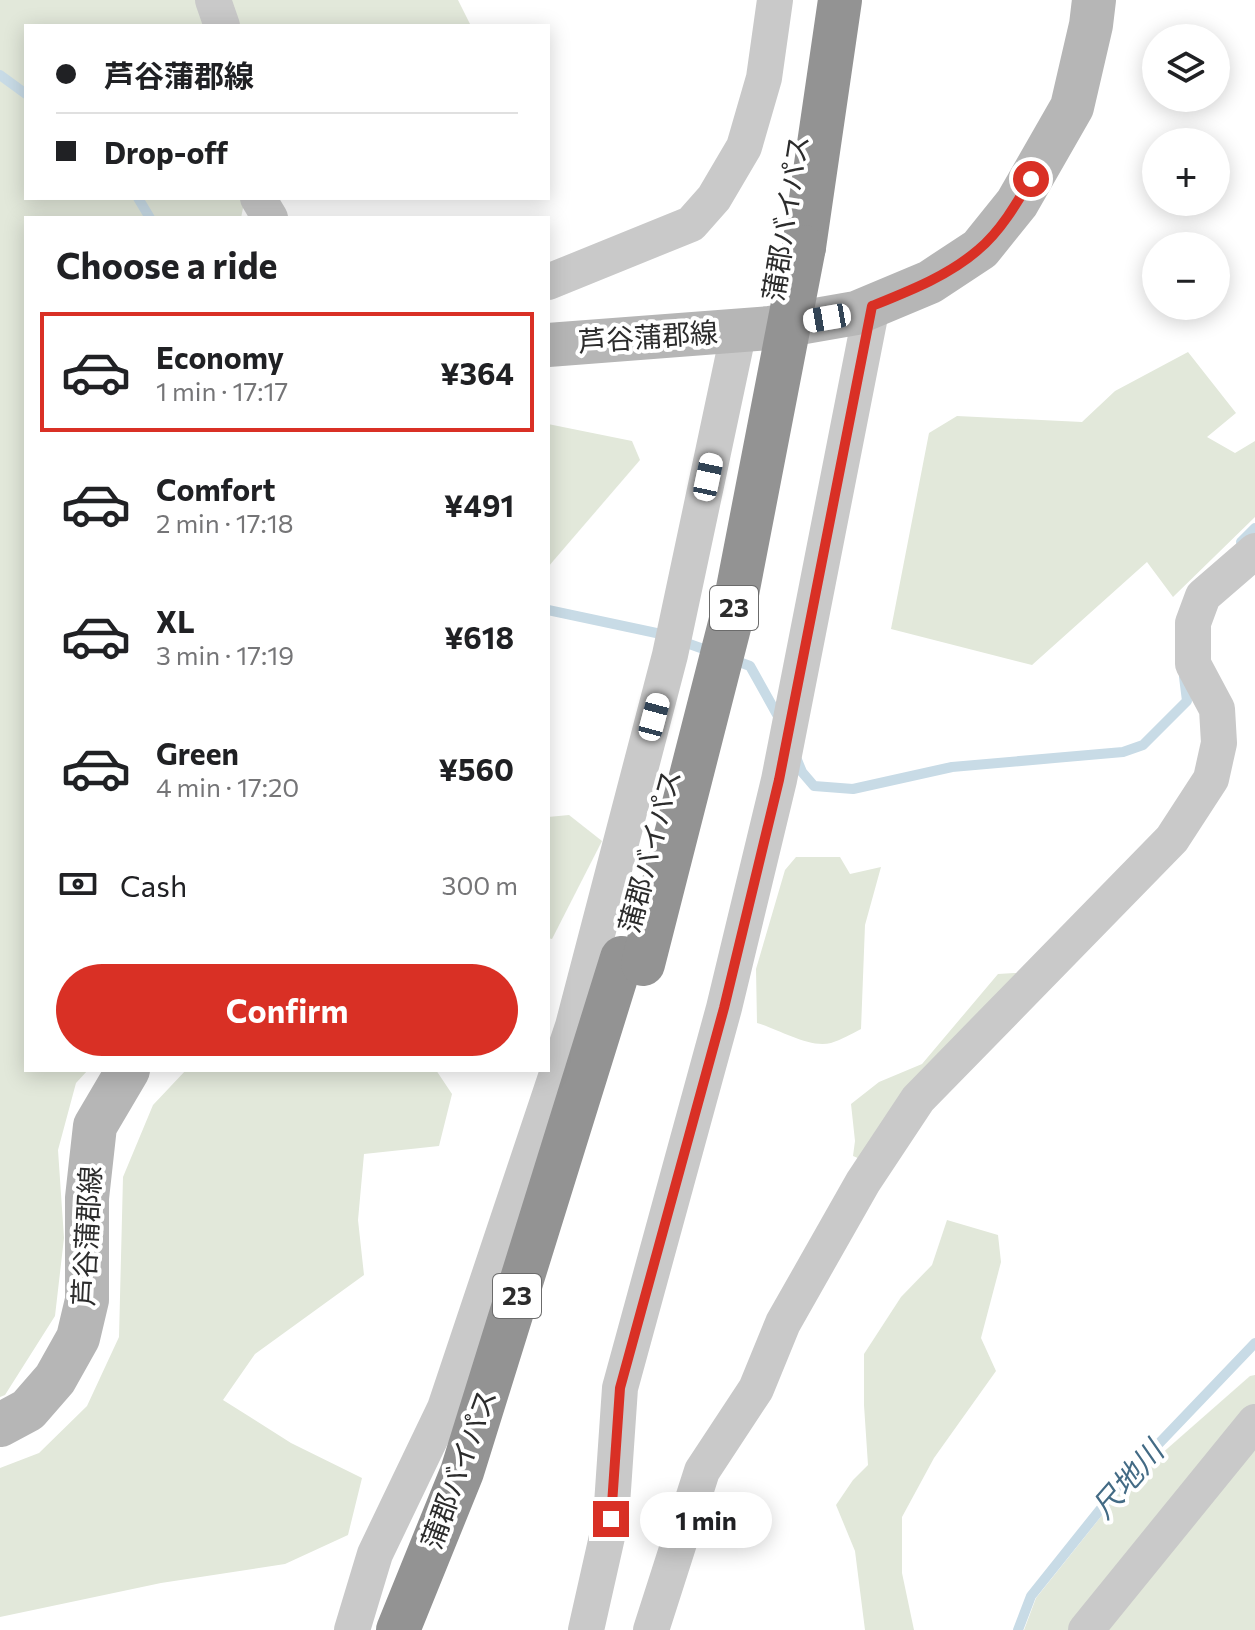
<!DOCTYPE html>
<meta charset="utf-8">
<style>
:root{--surface:#fff;--page:#f2f2f2;--text:#202124;--muted:#757577;--line:#e0e0e0;--accent:#d93025}
body{margin:0;font-family:Commissioner,"Noto Sans JP",sans-serif;background:var(--page);color:var(--text);height:100vh;display:flex;flex-direction:column;font-size:30px;white-space:nowrap}
*{box-sizing:border-box;margin:0}
p{font-size:26px;color:var(--muted)}
.icon{flex:none;width:44px;height:44px;fill:none;stroke:currentColor;stroke-width:2;stroke-linecap:round;stroke-linejoin:round}
.map{position:relative;flex:1;overflow:hidden}
.drawer{position:absolute;left:24px;top:216px;width:526px;height:856px;display:flex;flex-direction:column;background:var(--surface);border-radius:0px;box-shadow:0 4px 20px #0003}
.drawer>*{flex:none}
.top-card{position:absolute;left:24px;top:24px;width:526px;height:176px;border-radius:0px;box-shadow:0 4px 20px #0003;display:grid;align-content:center;height:176px;padding:0 32px;background:var(--surface)}
.buttons{position:absolute;left:1142px;top:24px;display:grid;gap:16px}
.buttons a{display:grid;place-items:center;width:88px;height:88px;border-radius:50%;background:var(--surface);box-shadow:0 4px 20px #0003;font-size:40px}
.end{position:absolute;width:36px;height:36px;margin:-18px;border:10px solid #d93025;background:#fff;box-shadow:0 0 0 4px #fff}
.from{border-radius:50%}
.bubble{position:absolute;height:56px;border-radius:28px;background:var(--surface);box-shadow:0 4px 20px #0003;font-size:26px;font-weight:700;line-height:56px;text-align:center}
.car{position:absolute;width:24px;height:48px;margin:-24px -12px;border-radius:10px;box-shadow:0 0 6px 2px #0007;background:linear-gradient(#fff 24%,#345 0 40%,#fff 0 76%,#345 0 86%,#fff 0)}
.top-card b{display:flex;align-items:center;gap:28px;height:76px;font-size:30px}
.top-card b+b{border-top:2px solid var(--line)}
.top-card i{width:20px;height:20px;background:var(--text)}
ul{padding:0;list-style:none}
li{display:flex;align-items:center;gap:24px;height:120px;margin:0 16px 12px;padding:0 16px;border:4px solid transparent;border-radius:0px}
li div{flex:1}
li b{display:block;font-size:30px}
li em{font-style:normal;font-weight:700}
li.active{border-color:var(--accent)}
li>.icon{width:72px;height:72px;stroke-width:1.5}
h2{padding:0 32px;font-size:36px;line-height:96px}
.pay{display:flex;align-items:center;gap:20px;height:88px;padding:0 32px;font-size:30px}
.pay p{margin-inline-start:auto}
.button{display:flex;gap:16px;margin-top:auto;padding:16px 32px}
.button a{flex:1;height:92px;border-radius:48px;background:var(--accent);color:#fff;font-size:32px;font-weight:700;line-height:92px;text-align:center}
.map>svg:first-child{display:block}
.green{fill:#e2e8da}
.lines{fill:none;stroke-linecap:round;stroke-linejoin:round}
.stream{stroke:#c8dbe6;stroke-width:10}
.street{stroke:#c9c9c9;stroke-width:36}
.secondary{stroke:#b6b6b6;stroke-width:44}
.highway{stroke:#939393;stroke-width:44}
.highway-bridge{stroke:#939393;stroke-width:44}
.route{stroke:#d93025;stroke-width:10}
.labels{text-anchor:middle;stroke-width:8;stroke-linejoin:round;paint-order:stroke}
.shield{fill:#fff;stroke:#6b6b6b;stroke-width:2}
.shield-label{font-size:26px;font-weight:bold;fill:#2c2c2c}
.street-label{font-size:28px;fill:#2c2c2c;stroke:#fff}
.water-label{font-size:30px;font-style:italic;fill:#436b85;stroke:#fff}
</style>
<div class="map">
<svg width="1255" height="1630" viewBox="0 0 1255 1630">
<rect width="100%" height="100%" fill="#fff"/>
<g class="green">
<path d="M0 0H458L471 26H26V198H245L241 218H26V1070H88L76 1083 58 1150 64 1238 55 1316 5 1395 0 1397Z"/>
<path d="M1188 352 1236 413 1207 437 1235 453 1255 441V517L1173 597 1147 562 1032 665 891 629 929 433 957 416 1082 422 1115 391Z"/>
<path d="M548 424 632 441 640 460 548 567Z"/>
<path d="M569 815 602 841 552 939 548 938V817Z"/>
<path d="M796 857H840L850 874 881 867 865 925 861 1029C851 1034 841 1040 831 1043 810 1049 778 1029 757 1023L756 969 785 870Z"/>
<path d="M1032 972 860 1159 853 1156 855 1141 851 1104 879 1082 922 1064 998 974Z"/>
<path d="M186 1070H436L452 1094 439 1146 364 1154 358 1220 364 1275 255 1354 223 1400 291 1443 362 1478 348 1535 285 1564 161 1583 0 1617V1468L39 1453 87 1406 119 1337 123 1177 153 1105Z"/>
<path d="M947 1220 998 1235 1001 1262 981 1338 996 1371 934 1458 902 1517V1573L914 1630H865L855 1551 836 1505 853 1480 868 1465 864 1405V1354L901 1297 932 1265Z"/>
<path d="M1255 1375V1630H1024L1036 1598 1127 1484 1250 1376Z"/>
</g>
<g class="lines">
<g class="stream">
<path d="M0 75 26 94"/>
<path d="M138 198 150 218"/>
<path d="M1241 542 1255 528"/>
<path d="M548 610 661 634 712 652"/>
<path d="M731 659 750 666 779 718"/>
<path d="M795 755 802 772 814 786 853 789 952 767 1123 752 1143 745 1187 701 1184 677"/>
<path d="M1018 1630 1031 1596 1123 1481 1255 1343"/>
</g>
<g class="street">
<path d="M213 0 222 26"/>
<path d="M258 198 270 218"/>
<path d="M548 282 691 224 714 198 744 147 764 78 775 0"/>
<path d="M352 1630 375 1554 445 1408 573 1026 670 655 739 330"/>
<path d="M586 1630 611 1519 620 1388 724 1008 779 780 872 306"/>
<path d="M651 1630 702 1471 756 1389 783 1323 863 1182 918 1099 1172 839 1211 779 1219 743 1217 709 1193 664V623L1203 596 1255 551"/>
<path d="M1086 1630 1255 1422"/>
</g>
<g class="secondary">
<path d="M548 345 770 328 856 313 930 282 980 249 1017 203 1072 107 1091 25 1094 0"/>
<path d="M0 1425 28 1410 55 1379 78 1338 87 1300V1198L95 1126 128 1070"/>
</g>
<g class="highway">
<path d="M804 247 840 0"/>
<path d="M398 1630 462 1472 622 958"/>
</g>
<path class="highway-bridge" d="M643 964 735 604 804 247"/>
</g>
<g class="lines">
<path class="route" d="M611 1519 620 1388 724 1008 779 780 872 306C909 291 948 276 978 250 1000 232 1017 203 1031 179"/>
</g>
<g class="labels">
<g class="shield">
<rect x="710" y="586" width="48" height="44" rx="6"/>
<rect x="493" y="1274" width="48" height="44" rx="6"/>
</g>
<g class="shield-label">
<text x="734" y="617">23</text>
<text x="517" y="1305">23</text>
</g>
<g class="street-label">
<text transform="translate(786 218) rotate(-81)" y="10">蒲郡バイパス</text>
<text transform="translate(648 337) rotate(-4)" y="10">芦谷蒲郡線</text>
<text transform="translate(650 851) rotate(-75)" y="10">蒲郡バイパス</text>
<text transform="translate(87 1236) rotate(-87)" y="10">芦谷蒲郡線</text>
<text transform="translate(459 1469) rotate(-70)" y="10">蒲郡バイパス</text>
</g>
<g class="water-label">
<text transform="translate(1128 1480) rotate(-49)" y="10">尺地川</text>
</g>
</g>
</svg>
<div class="buttons">
<a><svg class="icon" aria-label="layers" viewBox="0 0 24 24"><path d="M12 4l9 5-9 5-9-5zM3 14l9 5 9-5"/></svg></a>
<a>+</a>
<a>−</a>
</div>
<i class="end from" style="left:1031px;top:179px"></i>
<i class="end" style="left:611px;top:1519px"></i>
<div class="bubble" style="left:640px;top:1492px;width:132px">1 min</div>
<i class="car" style="left:827px;top:318px;rotate:260deg"></i>
<i class="car" style="left:708px;top:477px;rotate:12deg"></i>
<i class="car" style="left:654px;top:717px;rotate:15deg"></i>
<div class="top-card">
<b><i class="from"></i>芦谷蒲郡線</b>
<b><i></i>Drop-off</b>
</div>
<section class="drawer">
<h2>Choose a ride</h2>
<ul>
<li class="active"><svg class="icon" aria-label="car" viewBox="0 0 24 24"><path d="M5 17H2v-5l4-1 3-4h7l3 4 3 1v5h-3M9 17h6M6 11h13"/><circle cx="7" cy="17" r="2"/><circle cx="17" cy="17" r="2"/></svg><div><b>Economy</b><p>1 min · 17:17</p></div><em>¥364</em></li>
<li><svg class="icon" aria-label="car" viewBox="0 0 24 24"><path d="M5 17H2v-5l4-1 3-4h7l3 4 3 1v5h-3M9 17h6M6 11h13"/><circle cx="7" cy="17" r="2"/><circle cx="17" cy="17" r="2"/></svg><div><b>Comfort</b><p>2 min · 17:18</p></div><em>¥491</em></li>
<li><svg class="icon" aria-label="car" viewBox="0 0 24 24"><path d="M5 17H2v-5l4-1 3-4h7l3 4 3 1v5h-3M9 17h6M6 11h13"/><circle cx="7" cy="17" r="2"/><circle cx="17" cy="17" r="2"/></svg><div><b>XL</b><p>3 min · 17:19</p></div><em>¥618</em></li>
<li><svg class="icon" aria-label="car" viewBox="0 0 24 24"><path d="M5 17H2v-5l4-1 3-4h7l3 4 3 1v5h-3M9 17h6M6 11h13"/><circle cx="7" cy="17" r="2"/><circle cx="17" cy="17" r="2"/></svg><div><b>Green</b><p>4 min · 17:20</p></div><em>¥560</em></li>
</ul>
<div class="pay"><svg class="icon" aria-label="cash" viewBox="0 0 24 24"><path d="M3 7h18v10H3z"/><circle cx="12" cy="12" r="2"/></svg>Cash<p>300 m</p></div>
<div class="button"><a>Confirm</a></div>
</section>
</div>
